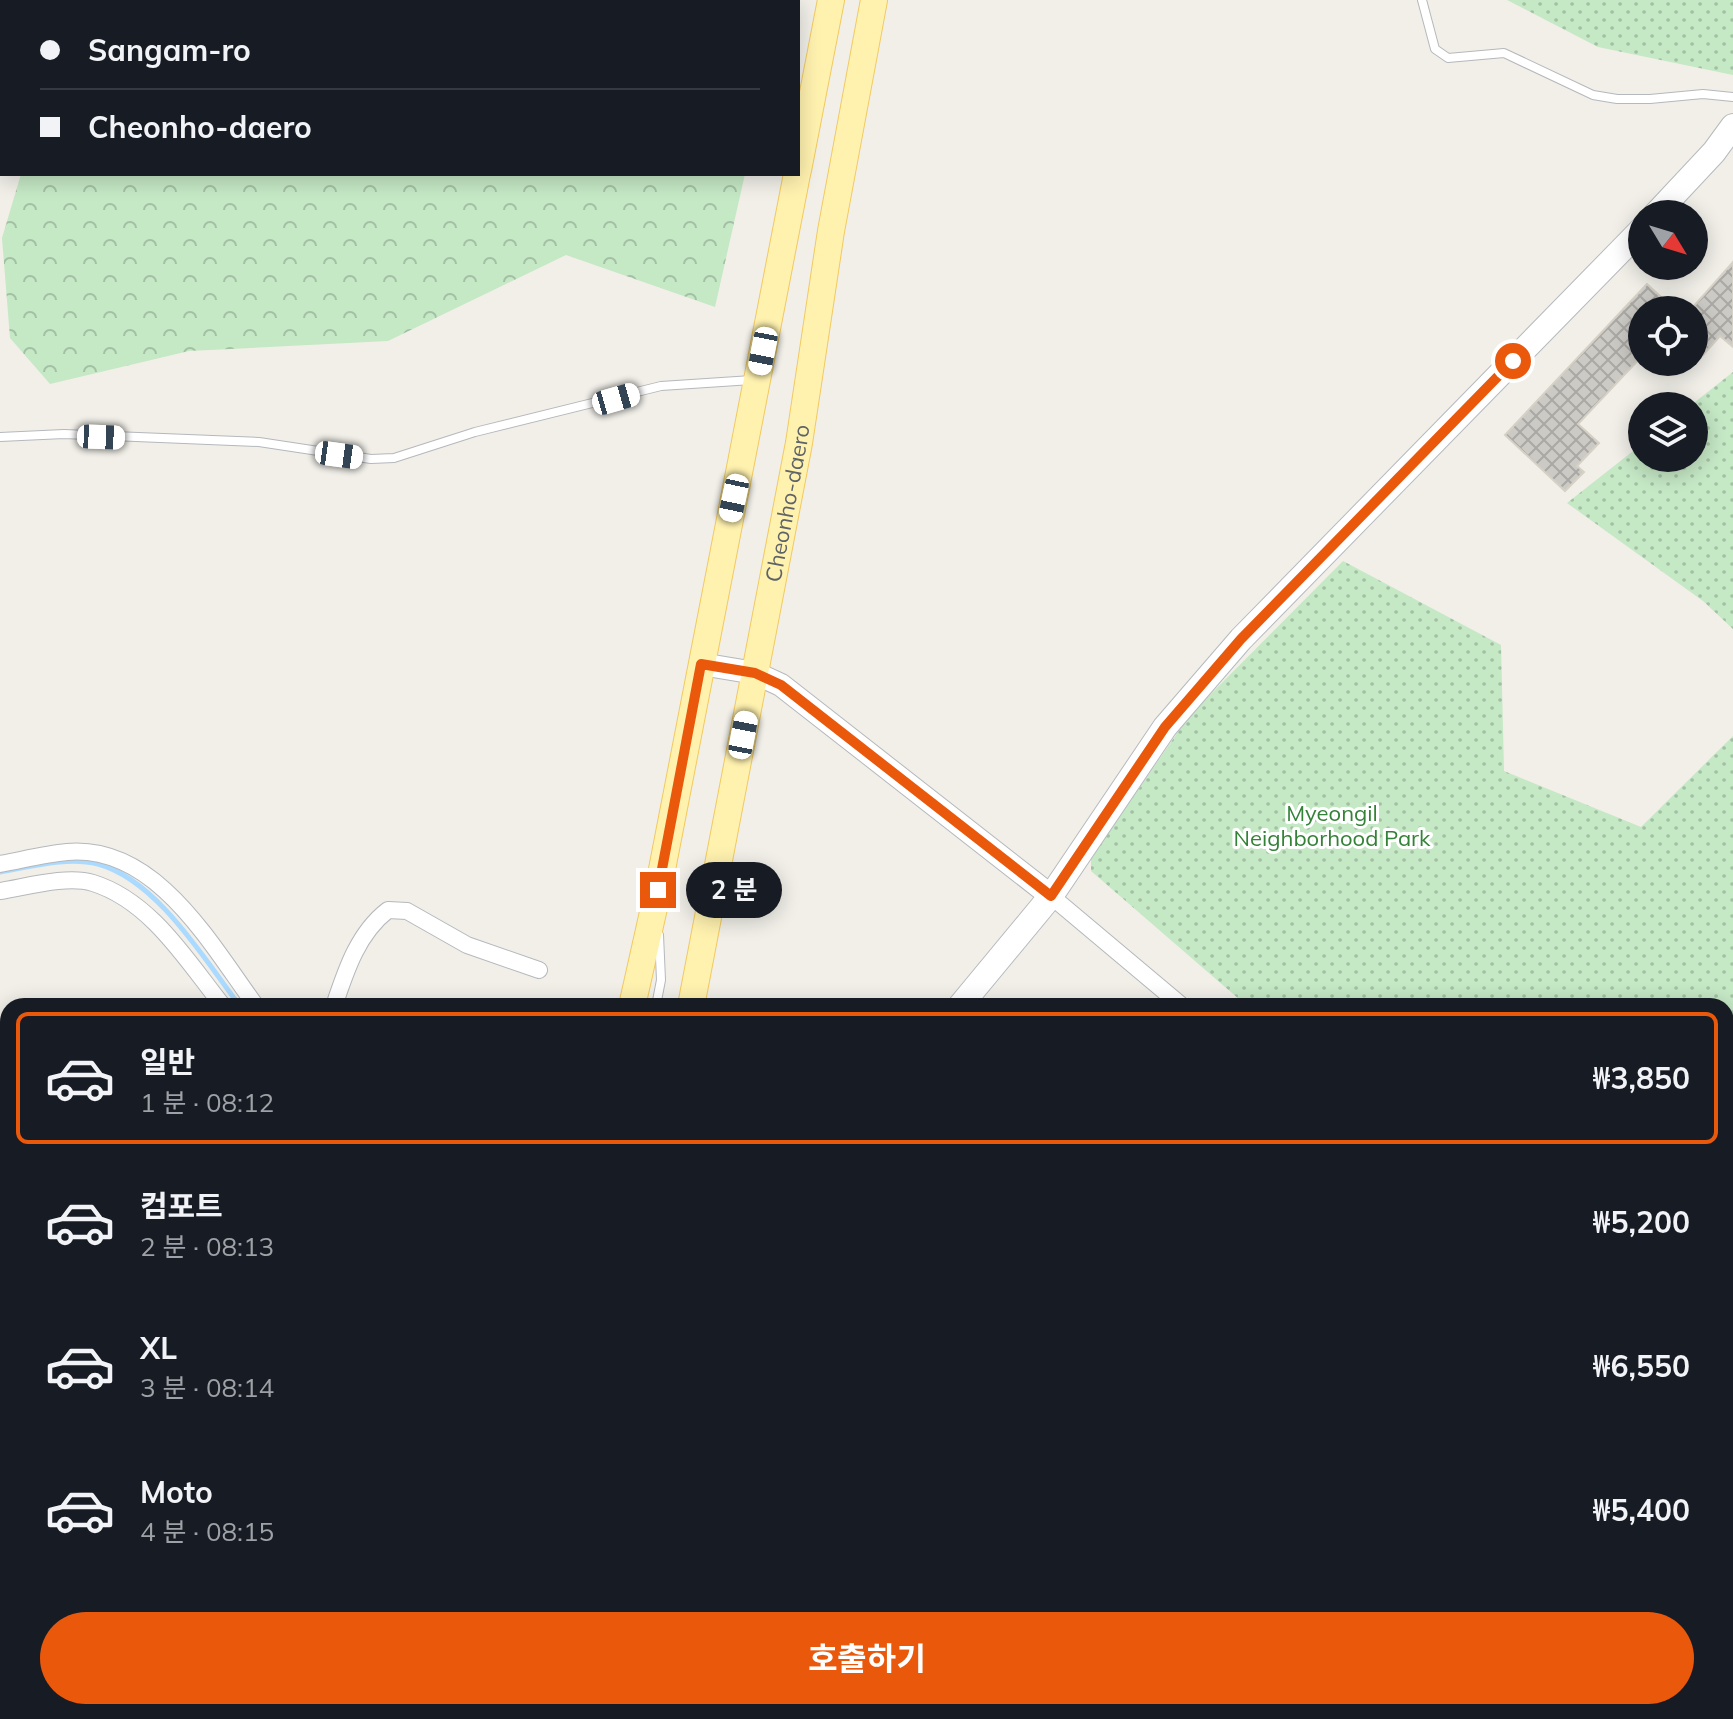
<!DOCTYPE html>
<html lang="ko">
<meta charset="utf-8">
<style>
:root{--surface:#171b24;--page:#20242c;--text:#f1f3f6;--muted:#9ea1a6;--line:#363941;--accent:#ea580c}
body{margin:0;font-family:Mulish,"Noto Sans KR",sans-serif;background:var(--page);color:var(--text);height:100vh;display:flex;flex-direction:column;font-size:30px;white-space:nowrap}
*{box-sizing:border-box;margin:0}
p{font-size:26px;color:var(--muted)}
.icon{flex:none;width:44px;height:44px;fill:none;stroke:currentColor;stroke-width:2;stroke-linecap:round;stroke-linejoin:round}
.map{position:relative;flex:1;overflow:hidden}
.drawer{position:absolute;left:0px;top:998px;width:1734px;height:722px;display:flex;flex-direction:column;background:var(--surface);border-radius:24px 24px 0 0;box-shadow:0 4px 20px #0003}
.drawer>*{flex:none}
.hud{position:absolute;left:0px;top:0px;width:800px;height:176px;box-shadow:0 4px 20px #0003;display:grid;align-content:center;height:176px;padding:0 40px;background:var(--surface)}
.needle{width:52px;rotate:128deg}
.buttons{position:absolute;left:1628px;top:200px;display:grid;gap:16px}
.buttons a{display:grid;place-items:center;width:80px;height:80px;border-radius:50%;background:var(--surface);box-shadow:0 4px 20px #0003;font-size:40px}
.end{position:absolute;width:36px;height:36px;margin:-18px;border:10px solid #ea580c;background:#fff;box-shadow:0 0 0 4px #fff}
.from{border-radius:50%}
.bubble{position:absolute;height:56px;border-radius:28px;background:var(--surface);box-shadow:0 4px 20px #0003;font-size:26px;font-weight:700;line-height:56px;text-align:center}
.car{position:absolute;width:24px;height:48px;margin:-24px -12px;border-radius:10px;box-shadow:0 0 6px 2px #0007;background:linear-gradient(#fff 24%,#345 0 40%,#fff 0 76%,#345 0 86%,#fff 0)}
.hud b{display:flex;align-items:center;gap:28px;height:76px;font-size:30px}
.hud b+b{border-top:2px solid var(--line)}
.hud i{width:20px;height:20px;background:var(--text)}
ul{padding:14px 0 0;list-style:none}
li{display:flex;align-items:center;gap:24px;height:132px;margin:0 16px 12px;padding:0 24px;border:4px solid transparent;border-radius:12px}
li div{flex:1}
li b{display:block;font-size:30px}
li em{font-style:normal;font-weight:700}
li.selected{border-color:var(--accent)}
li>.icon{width:72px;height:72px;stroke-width:1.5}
.cta{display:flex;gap:16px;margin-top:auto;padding:16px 40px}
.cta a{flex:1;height:92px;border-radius:48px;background:var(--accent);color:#fff;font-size:32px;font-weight:700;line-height:92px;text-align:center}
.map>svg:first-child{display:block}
.education{fill:#e1ded6}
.forest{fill:url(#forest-crowns)}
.cemetery{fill:url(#cemetery-stones)}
.park{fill:url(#park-dots)}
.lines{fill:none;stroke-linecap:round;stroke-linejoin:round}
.stream{stroke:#aadaff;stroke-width:5}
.building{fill:url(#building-cross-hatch);stroke:#d6d1c6;stroke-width:2}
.service-casing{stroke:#b5b8bc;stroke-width:10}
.pedestrian-casing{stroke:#b5b8bc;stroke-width:14}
.minor-casing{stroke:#b5b8bc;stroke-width:18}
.tertiary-casing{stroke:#b5b8bc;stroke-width:24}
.secondary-casing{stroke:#b6babf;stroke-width:26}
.primary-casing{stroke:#f2c960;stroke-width:28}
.service{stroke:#fff;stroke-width:8}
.pedestrian{stroke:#fff;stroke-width:12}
.minor{stroke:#fff;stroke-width:16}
.tertiary{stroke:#fff;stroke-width:22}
.secondary{stroke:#fff;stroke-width:24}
.primary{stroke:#fff2af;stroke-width:26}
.route{stroke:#ea580c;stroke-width:10}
.labels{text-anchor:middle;stroke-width:6;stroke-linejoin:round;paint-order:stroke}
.street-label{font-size:22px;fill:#5f6368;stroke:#fff}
.park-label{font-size:22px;fill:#348238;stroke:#fff}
</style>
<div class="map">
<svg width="1733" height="1719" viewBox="0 0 1733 1719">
<defs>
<pattern id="forest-crowns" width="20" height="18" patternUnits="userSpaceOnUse" patternTransform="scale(2)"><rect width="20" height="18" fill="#c5e8c5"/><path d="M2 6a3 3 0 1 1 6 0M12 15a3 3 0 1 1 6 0" fill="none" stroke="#a3c0a4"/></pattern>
<pattern id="cemetery-stones" width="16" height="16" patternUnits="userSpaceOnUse" patternTransform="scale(2)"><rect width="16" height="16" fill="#c5e8c5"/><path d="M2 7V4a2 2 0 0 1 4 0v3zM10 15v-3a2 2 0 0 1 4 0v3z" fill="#a3c0a4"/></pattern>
<pattern id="park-dots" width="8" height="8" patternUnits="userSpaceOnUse" patternTransform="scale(2)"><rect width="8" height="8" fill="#c5e8c5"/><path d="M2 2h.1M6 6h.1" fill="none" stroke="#a3c0a4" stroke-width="1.8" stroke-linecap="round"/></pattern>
<pattern id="building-cross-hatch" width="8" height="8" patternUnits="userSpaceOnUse" patternTransform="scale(2)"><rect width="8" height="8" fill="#cccac5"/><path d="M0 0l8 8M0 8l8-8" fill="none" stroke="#a9a8a4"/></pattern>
</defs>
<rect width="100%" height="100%" fill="#f1efe8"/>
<path class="education" d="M1256 1712H1385L1389 1719H1251Z"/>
<g class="forest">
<path d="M150 0H784L150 2Z"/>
<path d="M21 174H745L715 307 566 255 388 341 189 351 50 384 10 338 2 238Z"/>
<path d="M0 1085 8 1094V1469L0 1461Z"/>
</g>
<path class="cemetery" d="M923 1712H1256L1251 1719H930Z"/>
<g class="park">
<path d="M1507 0H1733V75L1598 47Z"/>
<path d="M1733 372V629L1703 601 1567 503 1642 444V458H1694V406H1690Z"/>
<path d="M1343 561 1501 645 1504 771 1641 827 1733 736V1271H1726V1006H1247L1091 871V858L1189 716Z"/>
</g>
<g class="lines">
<path class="stream" d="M0 872C30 867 67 856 98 864 157 880 204 959 240 1006"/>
</g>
<g class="building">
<path d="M1733 262V347L1720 336 1703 355 1694 347V341L1700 334 1694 329V306Z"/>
<path d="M1647 284 1675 310H1642V356L1578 424 1599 443 1577 466 1584 472 1565 491 1505 435Z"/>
</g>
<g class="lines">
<defs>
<g id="service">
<path d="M1422 0 1435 49 1448 58 1504 53 1593 95 1617 99H1650L1703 94 1733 97"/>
<path d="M0 437 64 434 259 442 371 459 394 458 475 432 661 386 752 380"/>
<path d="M656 1006 661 980 659 935"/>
<path d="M0 1705 8 1701"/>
<path d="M495 1719 497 1712"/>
<path d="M506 1719 508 1712"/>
</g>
<g id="pedestrian">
<path d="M277 1719 283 1712"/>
<path d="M290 1719 292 1712"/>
</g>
<g id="minor">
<path d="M0 864C22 860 45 854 67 852 156 844 211 945 256 1006"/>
<path d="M0 891C26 887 67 875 93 883 151 901 187 961 223 1006"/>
<path d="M1051 896 1182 1006"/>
<path d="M334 1006C346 970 358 933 388 910L407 911 467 945 539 970"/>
<path d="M0 1064 8 1073"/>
<path d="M1726 1301H1733"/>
<path d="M907 1712 914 1719"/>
<path d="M725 1719 726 1712"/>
</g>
<g id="tertiary">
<path d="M701 664 755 673 781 685 1051 896"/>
<path d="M0 1561 8 1570"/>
</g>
<g id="secondary">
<path d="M1656 214 1714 152 1733 126"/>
<path d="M960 1006 1051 896 1165 727 1241 639 1642 229"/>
</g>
<g id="primary">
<path d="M798 170 831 0"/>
<path d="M632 1006 658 890 797 174"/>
<path id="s1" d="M691 1006 799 443 831 231 874 0"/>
<path d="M457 1719 459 1712"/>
<path d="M548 1719 550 1712"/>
</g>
</defs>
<use href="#service" class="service-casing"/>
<use href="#pedestrian" class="pedestrian-casing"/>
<use href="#minor" class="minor-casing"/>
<use href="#tertiary" class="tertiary-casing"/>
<use href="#secondary" class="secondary-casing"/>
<use href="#primary" class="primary-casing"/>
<use href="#service" class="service"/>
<use href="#pedestrian" class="pedestrian"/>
<use href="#minor" class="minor"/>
<use href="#tertiary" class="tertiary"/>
<use href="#secondary" class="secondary"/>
<use href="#primary" class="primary"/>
</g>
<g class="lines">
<path class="route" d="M658 890 701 664 755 673 781 685 1051 896 1165 727 1241 639 1513 361"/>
</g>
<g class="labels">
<g class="street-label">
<text dy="8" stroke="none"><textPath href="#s1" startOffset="512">Cheonho-daero</textPath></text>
</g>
<g class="park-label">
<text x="1332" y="821">Myeongil<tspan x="1332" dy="25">Neighborhood Park</tspan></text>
</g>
</g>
</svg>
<div class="buttons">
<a><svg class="needle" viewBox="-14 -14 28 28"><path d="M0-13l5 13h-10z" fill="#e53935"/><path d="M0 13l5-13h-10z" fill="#9ea1a6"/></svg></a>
<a><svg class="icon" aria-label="locate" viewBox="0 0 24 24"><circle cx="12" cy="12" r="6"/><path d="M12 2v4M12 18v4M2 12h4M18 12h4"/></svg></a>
<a><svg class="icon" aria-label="layers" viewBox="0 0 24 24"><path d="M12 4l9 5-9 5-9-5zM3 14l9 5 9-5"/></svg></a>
</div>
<i class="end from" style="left:1513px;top:361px"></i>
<i class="end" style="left:658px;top:890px"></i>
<div class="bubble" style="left:686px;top:862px;width:96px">2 분</div>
<i class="car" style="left:763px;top:351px;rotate:191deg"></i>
<i class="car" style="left:616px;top:399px;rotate:74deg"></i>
<i class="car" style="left:101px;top:437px;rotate:92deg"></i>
<i class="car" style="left:339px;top:455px;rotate:98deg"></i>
<i class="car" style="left:734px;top:498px;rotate:192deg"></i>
<i class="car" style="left:743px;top:735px;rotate:11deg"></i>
<div class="hud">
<b><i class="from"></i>Sangam-ro</b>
<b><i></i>Cheonho-daero</b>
</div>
<section class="drawer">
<ul>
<li class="selected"><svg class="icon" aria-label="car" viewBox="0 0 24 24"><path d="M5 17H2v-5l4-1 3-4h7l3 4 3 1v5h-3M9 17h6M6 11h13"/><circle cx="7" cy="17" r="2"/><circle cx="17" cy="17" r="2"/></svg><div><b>일반</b><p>1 분 · 08:12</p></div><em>₩3,850</em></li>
<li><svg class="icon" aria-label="car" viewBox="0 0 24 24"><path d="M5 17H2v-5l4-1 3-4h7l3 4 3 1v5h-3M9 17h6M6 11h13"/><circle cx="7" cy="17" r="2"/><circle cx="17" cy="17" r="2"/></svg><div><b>컴포트</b><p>2 분 · 08:13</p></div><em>₩5,200</em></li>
<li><svg class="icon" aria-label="car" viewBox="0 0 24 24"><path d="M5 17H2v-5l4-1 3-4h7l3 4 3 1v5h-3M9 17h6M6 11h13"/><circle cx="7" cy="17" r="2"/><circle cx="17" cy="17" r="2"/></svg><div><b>XL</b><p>3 분 · 08:14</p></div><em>₩6,550</em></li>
<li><svg class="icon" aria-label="car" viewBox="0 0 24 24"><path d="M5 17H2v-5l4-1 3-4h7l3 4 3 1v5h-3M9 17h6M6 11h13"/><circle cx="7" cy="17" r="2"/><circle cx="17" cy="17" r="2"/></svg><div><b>Moto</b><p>4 분 · 08:15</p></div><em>₩5,400</em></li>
</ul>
<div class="cta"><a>호출하기</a></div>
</section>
</div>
